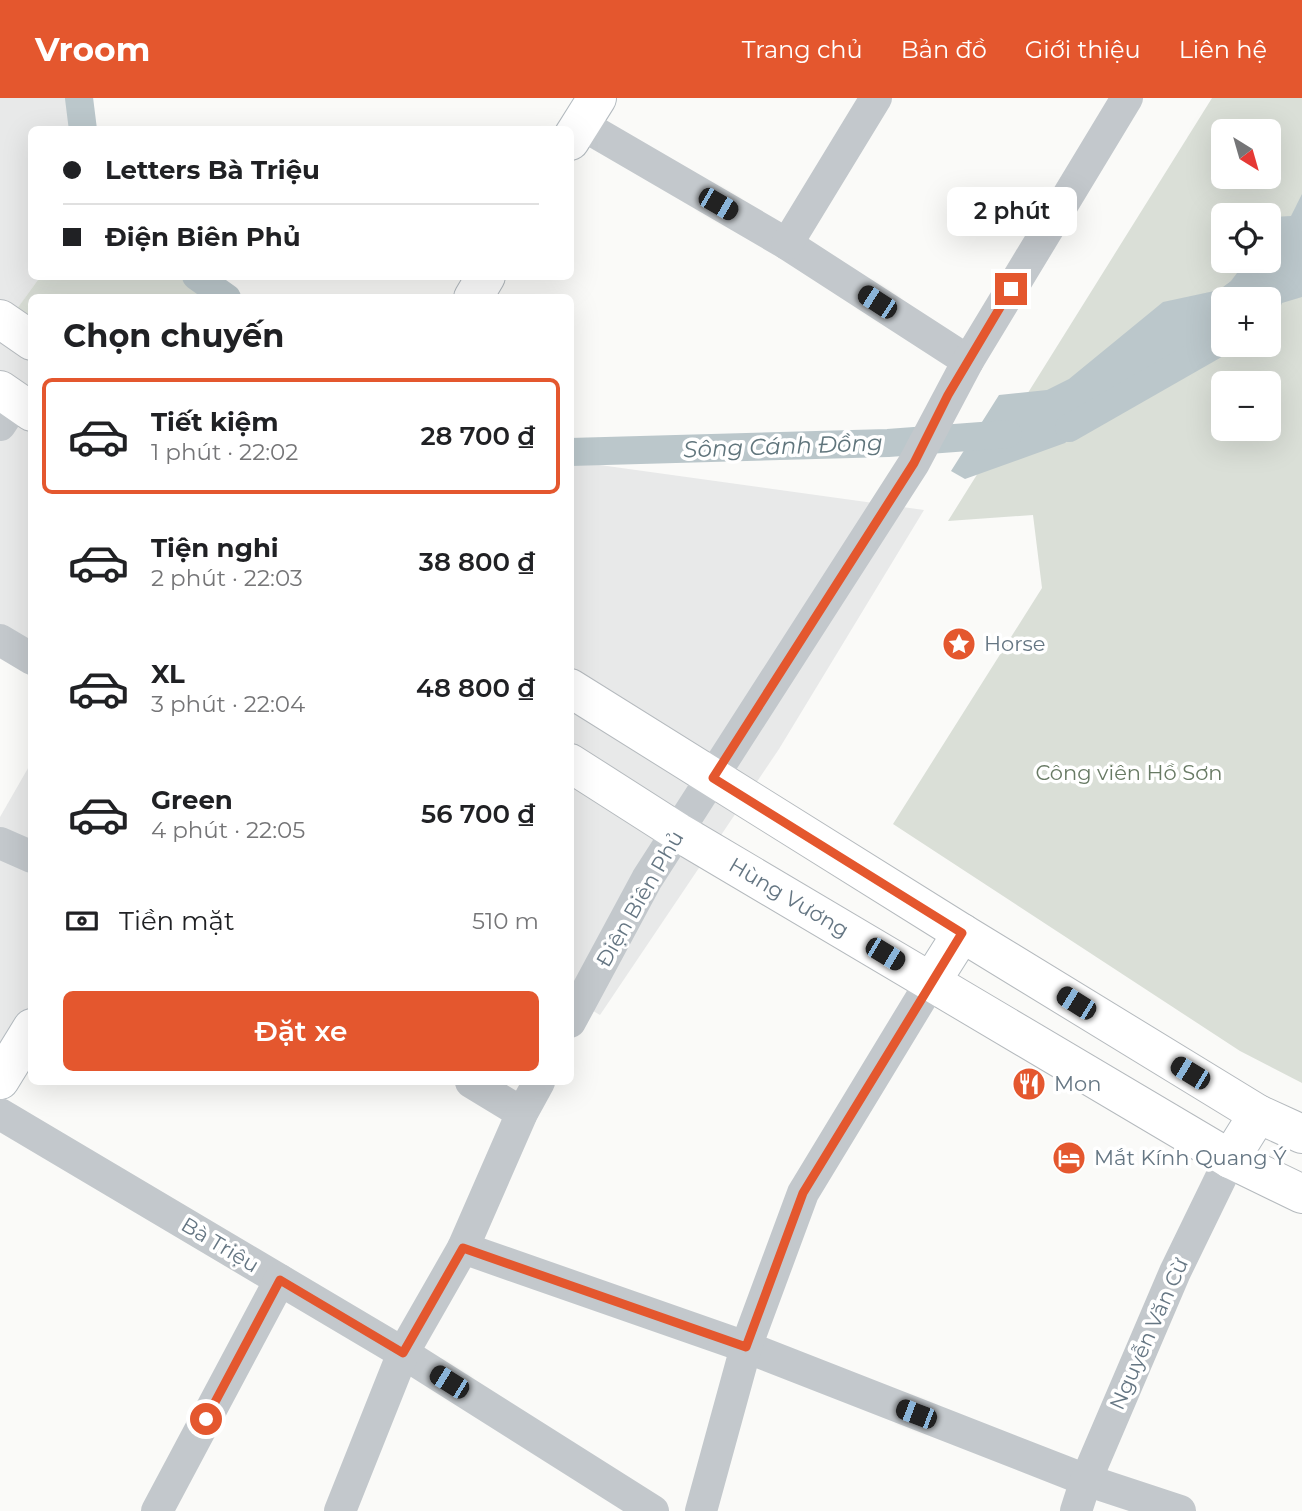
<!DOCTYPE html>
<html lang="vi">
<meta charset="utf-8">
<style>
:root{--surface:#fff;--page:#f6f6f6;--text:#202124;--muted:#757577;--line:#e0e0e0;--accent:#e4572e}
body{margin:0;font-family:Montserrat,sans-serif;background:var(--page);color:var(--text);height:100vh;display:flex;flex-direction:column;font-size:26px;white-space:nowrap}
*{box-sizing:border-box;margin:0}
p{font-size:23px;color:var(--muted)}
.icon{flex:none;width:38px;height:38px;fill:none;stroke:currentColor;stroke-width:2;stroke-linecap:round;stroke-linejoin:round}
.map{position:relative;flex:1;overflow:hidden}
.side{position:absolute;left:28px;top:196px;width:546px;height:791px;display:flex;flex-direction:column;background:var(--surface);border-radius:10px;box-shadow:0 7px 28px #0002}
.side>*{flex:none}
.banner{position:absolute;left:28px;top:28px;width:546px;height:154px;border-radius:10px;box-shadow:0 7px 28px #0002;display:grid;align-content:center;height:154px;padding:0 35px;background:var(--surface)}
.needle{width:46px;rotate:143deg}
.tools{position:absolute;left:1211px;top:21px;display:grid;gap:14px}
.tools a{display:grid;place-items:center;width:70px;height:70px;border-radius:10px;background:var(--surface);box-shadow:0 7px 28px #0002;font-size:35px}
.end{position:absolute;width:32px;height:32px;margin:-16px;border:9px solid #e4572e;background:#fff;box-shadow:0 0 0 4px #fff}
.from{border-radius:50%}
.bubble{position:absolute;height:49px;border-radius:10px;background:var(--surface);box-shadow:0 7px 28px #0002;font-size:23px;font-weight:600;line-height:49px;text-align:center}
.car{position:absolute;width:21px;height:42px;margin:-21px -10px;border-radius:9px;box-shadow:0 0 5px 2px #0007;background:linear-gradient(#222 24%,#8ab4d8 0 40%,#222 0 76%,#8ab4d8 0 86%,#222 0)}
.banner b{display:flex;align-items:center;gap:24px;height:66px;font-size:26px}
.banner b+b{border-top:2px solid var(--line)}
.banner i{width:18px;height:18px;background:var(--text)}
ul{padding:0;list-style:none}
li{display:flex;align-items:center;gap:21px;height:116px;margin:0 14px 10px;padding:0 21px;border:4px solid transparent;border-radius:10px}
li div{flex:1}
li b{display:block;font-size:26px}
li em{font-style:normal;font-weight:600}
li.on{border-color:var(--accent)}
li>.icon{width:63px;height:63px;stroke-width:1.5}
h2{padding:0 35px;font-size:32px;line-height:84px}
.pay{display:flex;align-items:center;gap:18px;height:77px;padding:0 35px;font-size:26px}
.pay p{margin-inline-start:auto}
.action{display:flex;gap:14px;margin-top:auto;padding:14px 35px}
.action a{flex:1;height:80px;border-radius:10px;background:var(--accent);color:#fff;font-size:28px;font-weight:600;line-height:80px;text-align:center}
header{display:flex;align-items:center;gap:42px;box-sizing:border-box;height:98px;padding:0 35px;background:var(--accent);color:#fff}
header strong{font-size:33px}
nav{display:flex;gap:38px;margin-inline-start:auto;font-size:24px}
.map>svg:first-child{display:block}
.built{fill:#e8e9e9}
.green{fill:#dadfd7;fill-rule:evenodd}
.water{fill:#bbc7cb}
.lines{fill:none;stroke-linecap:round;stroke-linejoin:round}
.canal{stroke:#bbc7cb;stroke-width:28}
.secondary-casing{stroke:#b3babf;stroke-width:40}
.primary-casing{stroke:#b5babe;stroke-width:40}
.street{stroke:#c3c8cc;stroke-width:32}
.secondary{stroke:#fff;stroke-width:38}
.primary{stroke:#fff;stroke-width:38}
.route{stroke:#e4572e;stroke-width:9}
.labels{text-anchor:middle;stroke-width:7;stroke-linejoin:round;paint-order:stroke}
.poi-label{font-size:21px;fill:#657683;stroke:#fff;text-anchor:start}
.park-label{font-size:21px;fill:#687a64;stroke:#fff}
.street-label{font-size:21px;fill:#657683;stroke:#fff}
.water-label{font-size:23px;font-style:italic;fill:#60757c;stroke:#fff}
</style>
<header>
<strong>Vroom</strong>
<nav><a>Trang chủ</a><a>Bản đồ</a><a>Giới thiệu</a><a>Liên hệ</a></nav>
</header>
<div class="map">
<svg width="1302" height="1413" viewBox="0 0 1302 1413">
<rect width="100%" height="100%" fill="#fafaf8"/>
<g class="built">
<path d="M0 0H79L83 31 32 32V178L40 179 7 225 31 243V562L0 543Z"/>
<path d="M571 363 924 412 779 651 600 917 571 900Z"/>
<path d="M31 665V930L0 982V719Z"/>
</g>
<g class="green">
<path d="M1212 0H1302V985L1240 953 893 726 1042 490 1033 417 948 423ZM1223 33H1269V79H1223ZM1223 117H1269V163H1223ZM1223 201H1269V247H1223ZM1223 285H1269V331H1223Z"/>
<path d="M40 179H196L227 199 32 200 31 243 6 226Z"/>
</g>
<path class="water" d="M1302 96V199L1282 205 1278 215 1269 218V201H1223V245L1189 271 1126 284 1122 294 1065 345 965 381 951 373 999 297 1047 292 1069 281 1163 204 1219 192 1231 183 1246 163H1269V126L1273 119 1291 118Z"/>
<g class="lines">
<g class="canal">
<path d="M79 0 83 32"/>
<path d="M196 178 227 200"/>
<path d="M1069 330 1223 242"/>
<path d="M570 354 888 345 1008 336"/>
</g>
<defs>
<g id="secondary">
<path d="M570 43 597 0"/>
<path d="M473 200 486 178"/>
<path d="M931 884 962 835"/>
<path d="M0 982 32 930"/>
<path d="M1230 1061 1258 1016"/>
</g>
<g id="primary">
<path d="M0 221 32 243"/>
<path d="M0 292 32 314"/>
<path d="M570 590 962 835 1258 1016 1302 1036"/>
<path id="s1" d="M570 665 678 734 1230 1061 1302 1096"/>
</g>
</defs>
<use href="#secondary" class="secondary-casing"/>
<use href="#primary" class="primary-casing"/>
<g class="street">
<path d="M581 26 787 146 968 263"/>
<path d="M787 146 876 0"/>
<path d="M0 327 16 303"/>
<path d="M0 542 32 561"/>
<path d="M0 745 32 759"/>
<path d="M570 924 647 781 914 365 968 263 1127 0"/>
<path d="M471 984 522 1015"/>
<path d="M0 1016 403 1255 653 1413"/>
<path d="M463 1150 746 1249 1086 1382 1180 1413"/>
<path d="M157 1413 280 1182"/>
<path d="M340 1413 403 1255 463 1150 522 1015 539 984"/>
<path d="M701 1413 746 1249 803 1095 931 884"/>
<path d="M1076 1413 1086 1382 1175 1174 1230 1061"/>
</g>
<use href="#secondary" class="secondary"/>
<use href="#primary" class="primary"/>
</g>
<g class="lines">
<path class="route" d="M206 1321 280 1182 403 1255 463 1150 746 1249 803 1095 962 835 713 680 914 365 948 297 1011 191"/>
</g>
<defs>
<symbol id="sight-disc" viewBox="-11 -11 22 22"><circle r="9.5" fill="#e4572e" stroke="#fff"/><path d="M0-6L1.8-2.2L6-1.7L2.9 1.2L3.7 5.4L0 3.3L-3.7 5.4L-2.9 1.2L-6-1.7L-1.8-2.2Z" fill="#fff"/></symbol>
<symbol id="restaurant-disc" viewBox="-11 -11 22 22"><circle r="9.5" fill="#e4572e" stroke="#fff"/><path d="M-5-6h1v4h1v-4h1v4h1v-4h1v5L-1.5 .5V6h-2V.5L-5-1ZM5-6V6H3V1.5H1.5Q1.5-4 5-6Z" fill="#fff"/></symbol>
<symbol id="hotel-disc" viewBox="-11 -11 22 22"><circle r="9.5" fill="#e4572e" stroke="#fff"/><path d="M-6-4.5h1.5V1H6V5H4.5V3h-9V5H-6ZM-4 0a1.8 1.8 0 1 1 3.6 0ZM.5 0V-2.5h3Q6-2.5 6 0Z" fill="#fff"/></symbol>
</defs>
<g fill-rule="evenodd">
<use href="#sight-disc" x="940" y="527" width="38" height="38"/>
<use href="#restaurant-disc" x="1010" y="967" width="38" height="38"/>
<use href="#hotel-disc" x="1050" y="1041" width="38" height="38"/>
</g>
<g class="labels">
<g class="poi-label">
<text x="984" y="553">Horse</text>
<text x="1054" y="993">Mon</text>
<text x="1094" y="1067">Mắt Kính Quang Ý</text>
</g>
<g class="park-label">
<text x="1129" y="682">Công viên Hồ Sơn</text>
</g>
<g class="street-label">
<text dy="7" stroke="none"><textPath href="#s1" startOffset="257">Hùng Vương</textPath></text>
<text transform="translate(640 801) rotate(-60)" y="7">Điện Biên Phủ</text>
<text transform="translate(220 1147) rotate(31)" y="7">Bà Triệu</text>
<text transform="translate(1149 1236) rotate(-66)" y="7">Nguyễn Văn Cừ</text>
</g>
<g class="water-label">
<text transform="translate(783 348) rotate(-2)" y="8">Sông Cánh Đồng</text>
</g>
</g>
</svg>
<div class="tools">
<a><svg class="needle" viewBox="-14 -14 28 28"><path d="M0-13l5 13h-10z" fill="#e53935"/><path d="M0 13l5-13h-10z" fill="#757577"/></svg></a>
<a><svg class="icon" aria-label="locate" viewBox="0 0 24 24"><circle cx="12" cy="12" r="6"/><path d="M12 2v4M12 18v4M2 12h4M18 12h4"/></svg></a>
<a>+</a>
<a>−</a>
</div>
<i class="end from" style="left:206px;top:1321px"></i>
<i class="end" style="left:1011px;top:191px"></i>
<div class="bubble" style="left:947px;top:89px;width:130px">2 phút</div>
<i class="car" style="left:718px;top:106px;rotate:120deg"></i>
<i class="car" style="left:877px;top:204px;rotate:303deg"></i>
<i class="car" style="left:885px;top:856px;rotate:121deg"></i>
<i class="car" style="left:1076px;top:905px;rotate:302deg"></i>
<i class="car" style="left:1190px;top:975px;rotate:301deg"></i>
<i class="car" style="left:449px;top:1284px;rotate:302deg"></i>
<i class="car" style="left:916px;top:1316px;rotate:291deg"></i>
<div class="banner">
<b><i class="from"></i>Letters Bà Triệu</b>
<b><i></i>Điện Biên Phủ</b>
</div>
<section class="side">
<h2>Chọn chuyến</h2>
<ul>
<li class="on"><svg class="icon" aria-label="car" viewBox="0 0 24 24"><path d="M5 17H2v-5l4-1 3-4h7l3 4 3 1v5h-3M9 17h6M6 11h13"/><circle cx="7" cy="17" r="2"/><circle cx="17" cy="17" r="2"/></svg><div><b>Tiết kiệm</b><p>1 phút · 22:02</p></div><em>28 700 ₫</em></li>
<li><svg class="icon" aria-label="car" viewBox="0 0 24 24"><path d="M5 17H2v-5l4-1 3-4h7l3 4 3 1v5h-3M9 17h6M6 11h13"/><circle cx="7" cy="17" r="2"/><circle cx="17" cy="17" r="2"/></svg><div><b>Tiện nghi</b><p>2 phút · 22:03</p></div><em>38 800 ₫</em></li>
<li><svg class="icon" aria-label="car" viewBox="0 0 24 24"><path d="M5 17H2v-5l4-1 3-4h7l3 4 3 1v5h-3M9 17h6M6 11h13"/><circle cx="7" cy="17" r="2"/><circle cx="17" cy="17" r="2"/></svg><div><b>XL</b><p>3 phút · 22:04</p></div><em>48 800 ₫</em></li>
<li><svg class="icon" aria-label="car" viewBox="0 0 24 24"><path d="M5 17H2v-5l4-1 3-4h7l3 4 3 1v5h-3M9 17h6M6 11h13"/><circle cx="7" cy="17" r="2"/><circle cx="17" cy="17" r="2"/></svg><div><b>Green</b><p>4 phút · 22:05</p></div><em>56 700 ₫</em></li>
</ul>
<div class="pay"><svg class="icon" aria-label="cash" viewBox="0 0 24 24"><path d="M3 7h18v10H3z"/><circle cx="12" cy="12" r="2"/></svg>Tiền mặt<p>510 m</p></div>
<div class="action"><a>Đặt xe</a></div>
</section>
</div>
